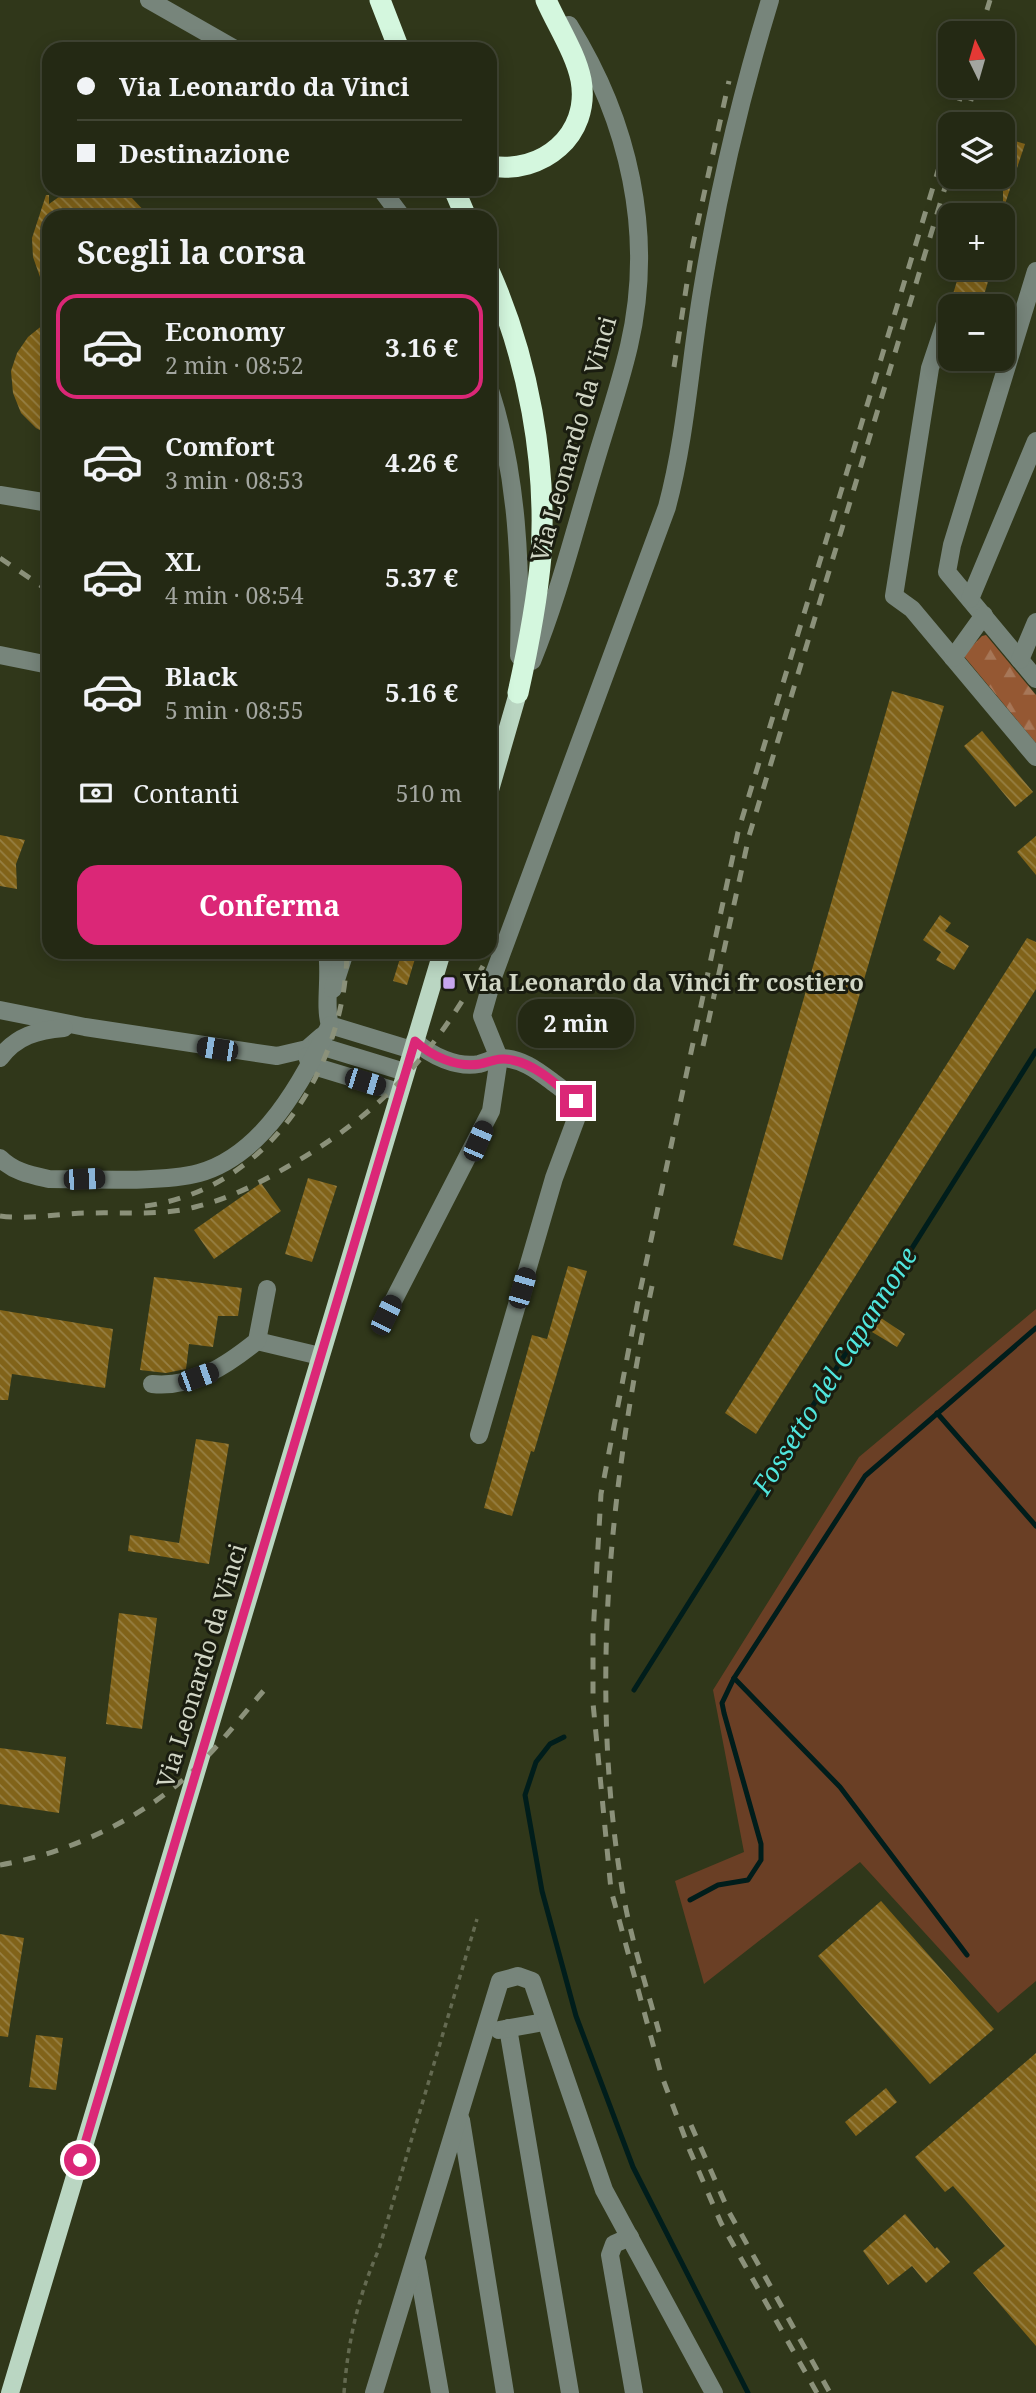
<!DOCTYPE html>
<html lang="it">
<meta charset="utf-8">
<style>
:root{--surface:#242914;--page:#303522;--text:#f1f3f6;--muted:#a3a6a0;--line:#414534;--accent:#db2777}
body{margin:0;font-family:"Noto Serif",serif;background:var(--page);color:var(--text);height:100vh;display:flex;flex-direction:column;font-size:26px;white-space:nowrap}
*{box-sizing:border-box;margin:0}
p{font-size:23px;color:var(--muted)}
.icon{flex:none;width:38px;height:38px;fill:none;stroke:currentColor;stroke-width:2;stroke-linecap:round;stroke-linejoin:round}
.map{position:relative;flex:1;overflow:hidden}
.sheet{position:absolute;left:42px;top:210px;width:455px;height:749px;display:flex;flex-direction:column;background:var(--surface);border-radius:21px;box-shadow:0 4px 18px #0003,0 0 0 2px var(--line)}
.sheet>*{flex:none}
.top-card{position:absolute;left:42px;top:42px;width:455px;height:154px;border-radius:21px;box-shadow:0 4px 18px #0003,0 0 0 2px var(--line);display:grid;align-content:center;height:154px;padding:0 35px;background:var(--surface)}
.needle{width:46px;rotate:355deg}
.controls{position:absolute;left:938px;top:21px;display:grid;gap:14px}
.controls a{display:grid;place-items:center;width:77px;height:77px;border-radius:14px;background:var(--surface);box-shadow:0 4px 18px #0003,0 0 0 2px var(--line);font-size:35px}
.end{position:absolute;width:32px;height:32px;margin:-16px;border:9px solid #db2777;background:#fff;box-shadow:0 0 0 4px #fff}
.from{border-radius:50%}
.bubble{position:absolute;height:49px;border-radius:21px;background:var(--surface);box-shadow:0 4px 18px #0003,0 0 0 2px var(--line);font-size:23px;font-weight:700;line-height:49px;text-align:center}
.car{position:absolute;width:21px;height:42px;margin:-21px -10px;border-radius:9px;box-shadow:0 0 5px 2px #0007;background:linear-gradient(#222 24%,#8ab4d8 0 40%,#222 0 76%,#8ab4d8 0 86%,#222 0)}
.top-card b{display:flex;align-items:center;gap:24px;height:66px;font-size:26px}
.top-card b+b{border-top:2px solid var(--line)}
.top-card i{width:18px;height:18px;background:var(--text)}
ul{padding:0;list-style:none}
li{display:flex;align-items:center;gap:21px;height:105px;margin:0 14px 10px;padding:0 21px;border:4px solid transparent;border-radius:21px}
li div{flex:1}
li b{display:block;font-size:26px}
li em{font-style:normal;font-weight:700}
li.current{border-color:var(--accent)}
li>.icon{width:63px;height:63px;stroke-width:1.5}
h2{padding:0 35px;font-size:32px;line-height:84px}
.pay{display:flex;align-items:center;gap:18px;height:77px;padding:0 35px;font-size:26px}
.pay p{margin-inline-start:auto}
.action{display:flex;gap:14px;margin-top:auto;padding:14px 35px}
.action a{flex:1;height:80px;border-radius:21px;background:var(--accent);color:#fff;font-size:28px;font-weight:700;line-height:80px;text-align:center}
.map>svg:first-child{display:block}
.grass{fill:#6a3f25}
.forest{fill:url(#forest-firs)}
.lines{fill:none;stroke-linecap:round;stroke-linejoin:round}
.stream{stroke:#001d1b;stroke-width:5}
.building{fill:url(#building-back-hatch)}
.path{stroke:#646a51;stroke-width:3.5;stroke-dasharray:5 5;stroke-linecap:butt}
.minor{stroke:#77857b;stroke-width:18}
.major{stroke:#bad6c2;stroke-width:18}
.highway{stroke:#d4f7de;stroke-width:21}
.rail{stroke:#8b917a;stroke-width:5;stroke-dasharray:12 12;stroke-linecap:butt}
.route{stroke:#db2777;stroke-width:9}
.poi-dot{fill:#c7a6ef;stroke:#1a1d10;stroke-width:2.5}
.labels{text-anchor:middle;stroke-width:6;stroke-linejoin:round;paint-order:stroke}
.street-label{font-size:24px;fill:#d1d6c5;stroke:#1a1d10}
.poi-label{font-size:24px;font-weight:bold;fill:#d1d6c5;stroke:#1a1d10;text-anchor:start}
.water-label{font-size:26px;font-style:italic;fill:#50e6de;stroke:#1a1d10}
</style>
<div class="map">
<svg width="1036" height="2393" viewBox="0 0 1036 2393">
<defs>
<pattern id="forest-firs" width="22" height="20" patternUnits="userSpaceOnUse" patternTransform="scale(1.75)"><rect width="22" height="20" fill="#955833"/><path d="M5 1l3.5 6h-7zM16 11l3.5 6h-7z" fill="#a77758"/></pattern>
<pattern id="building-back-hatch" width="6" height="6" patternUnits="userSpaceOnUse" patternTransform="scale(1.75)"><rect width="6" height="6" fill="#816319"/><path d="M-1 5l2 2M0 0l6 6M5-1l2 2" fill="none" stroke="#978044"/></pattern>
</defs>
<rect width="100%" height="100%" fill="#30371a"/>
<path class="grass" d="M1036 1309V1981L998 2013 860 1862 704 1984 675 1881 744 1852 713 1690 859 1457Z"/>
<path class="forest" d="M986 635 1036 695V743L963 655 982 636Z"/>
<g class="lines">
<g class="stream">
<path d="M937 1413 1036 1526"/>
<path d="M734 1678 840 1787 967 1955"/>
<path d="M634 1690 1036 1051"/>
<path d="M564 1737 550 1744 536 1762 525 1795 542 1891 576 2016 633 2167 748 2393"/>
<path d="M690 1900 718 1885 748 1880 761 1860V1844L724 1713 722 1703 734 1678 865 1476 1036 1328"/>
</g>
</g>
<g class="building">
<path d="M1003 137 1025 144 1005 204 1003 203Z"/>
<path d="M70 189H116L131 197 150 217H49L47 297 33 257 32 238 46 195H49V204Z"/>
<path d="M961 268H992L982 302 953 294Z"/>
<path d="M49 320V435L36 428 21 413 13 393 11 371 17 353 28 337Z"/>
<path d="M892 691 944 706 782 1260 733 1245Z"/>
<path d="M982 731 1033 792 1015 807 964 746Z"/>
<path d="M0 835 25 840 16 864 17 889 0 886Z"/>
<path d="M1036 836V875L1017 852Z"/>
<path d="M940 915 951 923 945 931 969 946 954 970 936 960 941 952 923 940Z"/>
<path d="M1027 938 1036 942V989L756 1434 725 1413Z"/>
<path d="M402 952H417L407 985 393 981Z"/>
<path d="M308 1178 337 1186 312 1262 285 1254Z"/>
<path d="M261 1183 281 1211 214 1259 194 1230Z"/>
<path d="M568 1266 587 1271 534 1452 531 1451 512 1516 484 1508 532 1335 547 1339Z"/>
<path d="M154 1277 242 1288 238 1316H218L213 1347 189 1344 186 1369 166 1373 140 1370Z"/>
<path d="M0 1310 113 1329 105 1388 12 1374 8 1400H0Z"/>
<path d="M881 1318 905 1334 897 1347 872 1332Z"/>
<path d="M196 1439 229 1444 209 1564 128 1551 130 1535 179 1543Z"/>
<path d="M119 1613 157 1618 142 1729 106 1724Z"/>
<path d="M0 1748 66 1757 59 1813 0 1804Z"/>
<path d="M881 1901 994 2029 930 2084 818 1956Z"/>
<path d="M0 1934 24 1938 8 2037 0 2036Z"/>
<path d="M36 2035 63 2038 56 2090 29 2087Z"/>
<path d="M1036 2053V2346L973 2273 1005 2246 953 2186 945 2192 915 2157Z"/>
<path d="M886 2088 897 2102 856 2136 845 2122Z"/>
<path d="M905 2214 935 2249 937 2247 950 2262 926 2283 912 2266 888 2285 863 2251Z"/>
</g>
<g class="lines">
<path class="path" d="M344 2393C348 2340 358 2297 379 2249L477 1919"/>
<g class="minor">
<path d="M149 0 235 49"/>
<path d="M381 189 402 217"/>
<path d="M1036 271 952 545 947 572 1036 679"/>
<path d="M950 308 930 368 894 596 912 609 1036 757"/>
<path d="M490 390C518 477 521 566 519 656"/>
<path d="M0 495 49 503"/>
<path d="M970 599 1036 441"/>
<path d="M0 655 49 665"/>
<path d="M953 658 984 615"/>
<path d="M1020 660 1036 622"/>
<path d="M532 661C557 600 573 536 592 473 604 431 619 389 629 346 655 234 629 121 569 25"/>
<path d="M327 952C331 975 324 1007 330 1025L412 1050"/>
<path d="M333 989 345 952"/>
<path d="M0 1010 85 1027 277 1056 307 1049 322 1036"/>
<path d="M317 1041 320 1046 405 1072"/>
<path d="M415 1041C431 1056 457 1068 479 1064 487 1062 493 1058 500 1058 522 1058 538 1071 554 1083 565 1091 574 1098 579 1111L554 1178 479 1435"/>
<path d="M307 1056 310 1065 399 1092"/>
<path d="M0 1058C16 1036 38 1030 64 1028"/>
<path d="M0 1158C14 1172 31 1175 49 1179 89 1179 162 1183 199 1173 264 1155 302 1081 330 1025"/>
<path d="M386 1315 491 1111 499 1058 482 1016 494 974 667 507C686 436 690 363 702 291 718 193 741 95 770 0"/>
<path d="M257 1341 320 1356"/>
<path d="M152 1384C193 1388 226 1366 257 1341L267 1289"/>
<path d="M508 2028 570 2393"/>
<path d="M499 2030 544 2022"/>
<path d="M461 2120 505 2393"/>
<path d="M630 2237 614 2244 610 2255 634 2393"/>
<path d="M417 2262 440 2393"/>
<path d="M374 2393 500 1981 518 1976 532 1981 604 2190 714 2393"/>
</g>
<g class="major">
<path d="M490 790 518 693"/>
<path d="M10 2393 442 952"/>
</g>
<g class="highway">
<path d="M380 0 399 49"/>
<path d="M490 166C542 175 591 135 581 80 576 54 557 25 546 0"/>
<path d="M454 189 466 217"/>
<path d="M490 273C528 359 547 462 541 556 537 602 528 648 518 693"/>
</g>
<g class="rail">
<path d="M980 33 990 0"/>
<path d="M952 124 964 86"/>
<path d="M964 124 975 86"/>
<path d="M674 367 693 244 729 81"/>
<path d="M0 558 49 591"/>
<path d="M703 1046 749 836 950 171"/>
<path d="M145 1206C268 1190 345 1068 347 952"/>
<path d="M0 1216C30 1220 59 1213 90 1213 125 1212 160 1216 195 1207 228 1199 258 1184 287 1167 380 1114 431 1058 483 966"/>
<path d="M652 1286C610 1485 589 1686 622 1888 630 1936 646 1985 659 2032"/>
<path d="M0 1865C71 1853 148 1816 199 1765 223 1741 244 1713 266 1688"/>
<path d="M691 2125 729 2212 830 2393"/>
<path d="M817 2393 721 2223 690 2151 661 2074 611 1890 593 1703V1635L601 1494 638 1301 738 832 950 131"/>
</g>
</g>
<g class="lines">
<path class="route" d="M80 2160 415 1041C431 1056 457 1068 480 1064 492 1061 500 1057 512 1060 537 1065 557 1085 576 1101"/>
</g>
<rect class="poi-dot" x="442" y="976" width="14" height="14" rx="3.5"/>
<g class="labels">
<g class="street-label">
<text transform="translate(574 439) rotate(-74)" y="8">Via Leonardo da Vinci</text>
<text transform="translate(202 1666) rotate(-73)" y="8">Via Leonardo da Vinci</text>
</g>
<g class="poi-label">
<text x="463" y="991">Via Leonardo da Vinci fr costiero</text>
</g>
<g class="water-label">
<text transform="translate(835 1371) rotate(-58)" y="9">Fossetto del Capannone</text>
</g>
</g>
</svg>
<div class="controls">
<a><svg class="needle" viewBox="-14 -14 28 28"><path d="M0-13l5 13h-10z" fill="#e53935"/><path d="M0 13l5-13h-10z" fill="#a3a6a0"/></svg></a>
<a><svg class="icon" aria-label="layers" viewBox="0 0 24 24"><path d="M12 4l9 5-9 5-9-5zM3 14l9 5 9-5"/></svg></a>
<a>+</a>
<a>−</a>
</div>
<i class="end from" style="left:80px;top:2160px"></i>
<i class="end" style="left:576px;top:1101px"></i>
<div class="bubble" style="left:518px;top:999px;width:116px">2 min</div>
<i class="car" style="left:217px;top:1049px;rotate:279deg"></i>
<i class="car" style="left:365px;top:1082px;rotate:107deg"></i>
<i class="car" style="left:478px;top:1141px;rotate:23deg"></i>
<i class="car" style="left:84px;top:1179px;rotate:88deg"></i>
<i class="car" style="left:522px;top:1288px;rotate:16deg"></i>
<i class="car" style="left:386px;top:1315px;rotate:26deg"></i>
<i class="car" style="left:198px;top:1377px;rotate:70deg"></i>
<div class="top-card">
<b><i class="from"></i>Via Leonardo da Vinci</b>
<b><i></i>Destinazione</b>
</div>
<section class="sheet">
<h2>Scegli la corsa</h2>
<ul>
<li class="current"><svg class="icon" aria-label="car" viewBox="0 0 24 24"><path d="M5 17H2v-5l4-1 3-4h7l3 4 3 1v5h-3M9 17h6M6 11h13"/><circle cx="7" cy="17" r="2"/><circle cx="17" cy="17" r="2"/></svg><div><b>Economy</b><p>2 min · 08:52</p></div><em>3.16 €</em></li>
<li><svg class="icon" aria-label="car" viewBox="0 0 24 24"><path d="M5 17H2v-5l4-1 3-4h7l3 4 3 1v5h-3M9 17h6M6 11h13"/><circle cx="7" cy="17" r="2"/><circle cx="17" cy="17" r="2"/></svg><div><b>Comfort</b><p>3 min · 08:53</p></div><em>4.26 €</em></li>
<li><svg class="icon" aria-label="car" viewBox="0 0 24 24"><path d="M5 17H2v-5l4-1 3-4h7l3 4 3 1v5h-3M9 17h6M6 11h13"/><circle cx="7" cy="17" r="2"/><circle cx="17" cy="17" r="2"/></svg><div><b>XL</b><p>4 min · 08:54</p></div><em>5.37 €</em></li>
<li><svg class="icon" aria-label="car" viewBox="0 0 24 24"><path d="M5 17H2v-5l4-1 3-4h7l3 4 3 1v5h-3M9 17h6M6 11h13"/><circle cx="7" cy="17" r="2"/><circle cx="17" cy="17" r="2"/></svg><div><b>Black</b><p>5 min · 08:55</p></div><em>5.16 €</em></li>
</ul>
<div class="pay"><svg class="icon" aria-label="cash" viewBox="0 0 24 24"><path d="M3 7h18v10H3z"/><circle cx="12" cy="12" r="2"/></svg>Contanti<p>510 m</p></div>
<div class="action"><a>Conferma</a></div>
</section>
</div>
